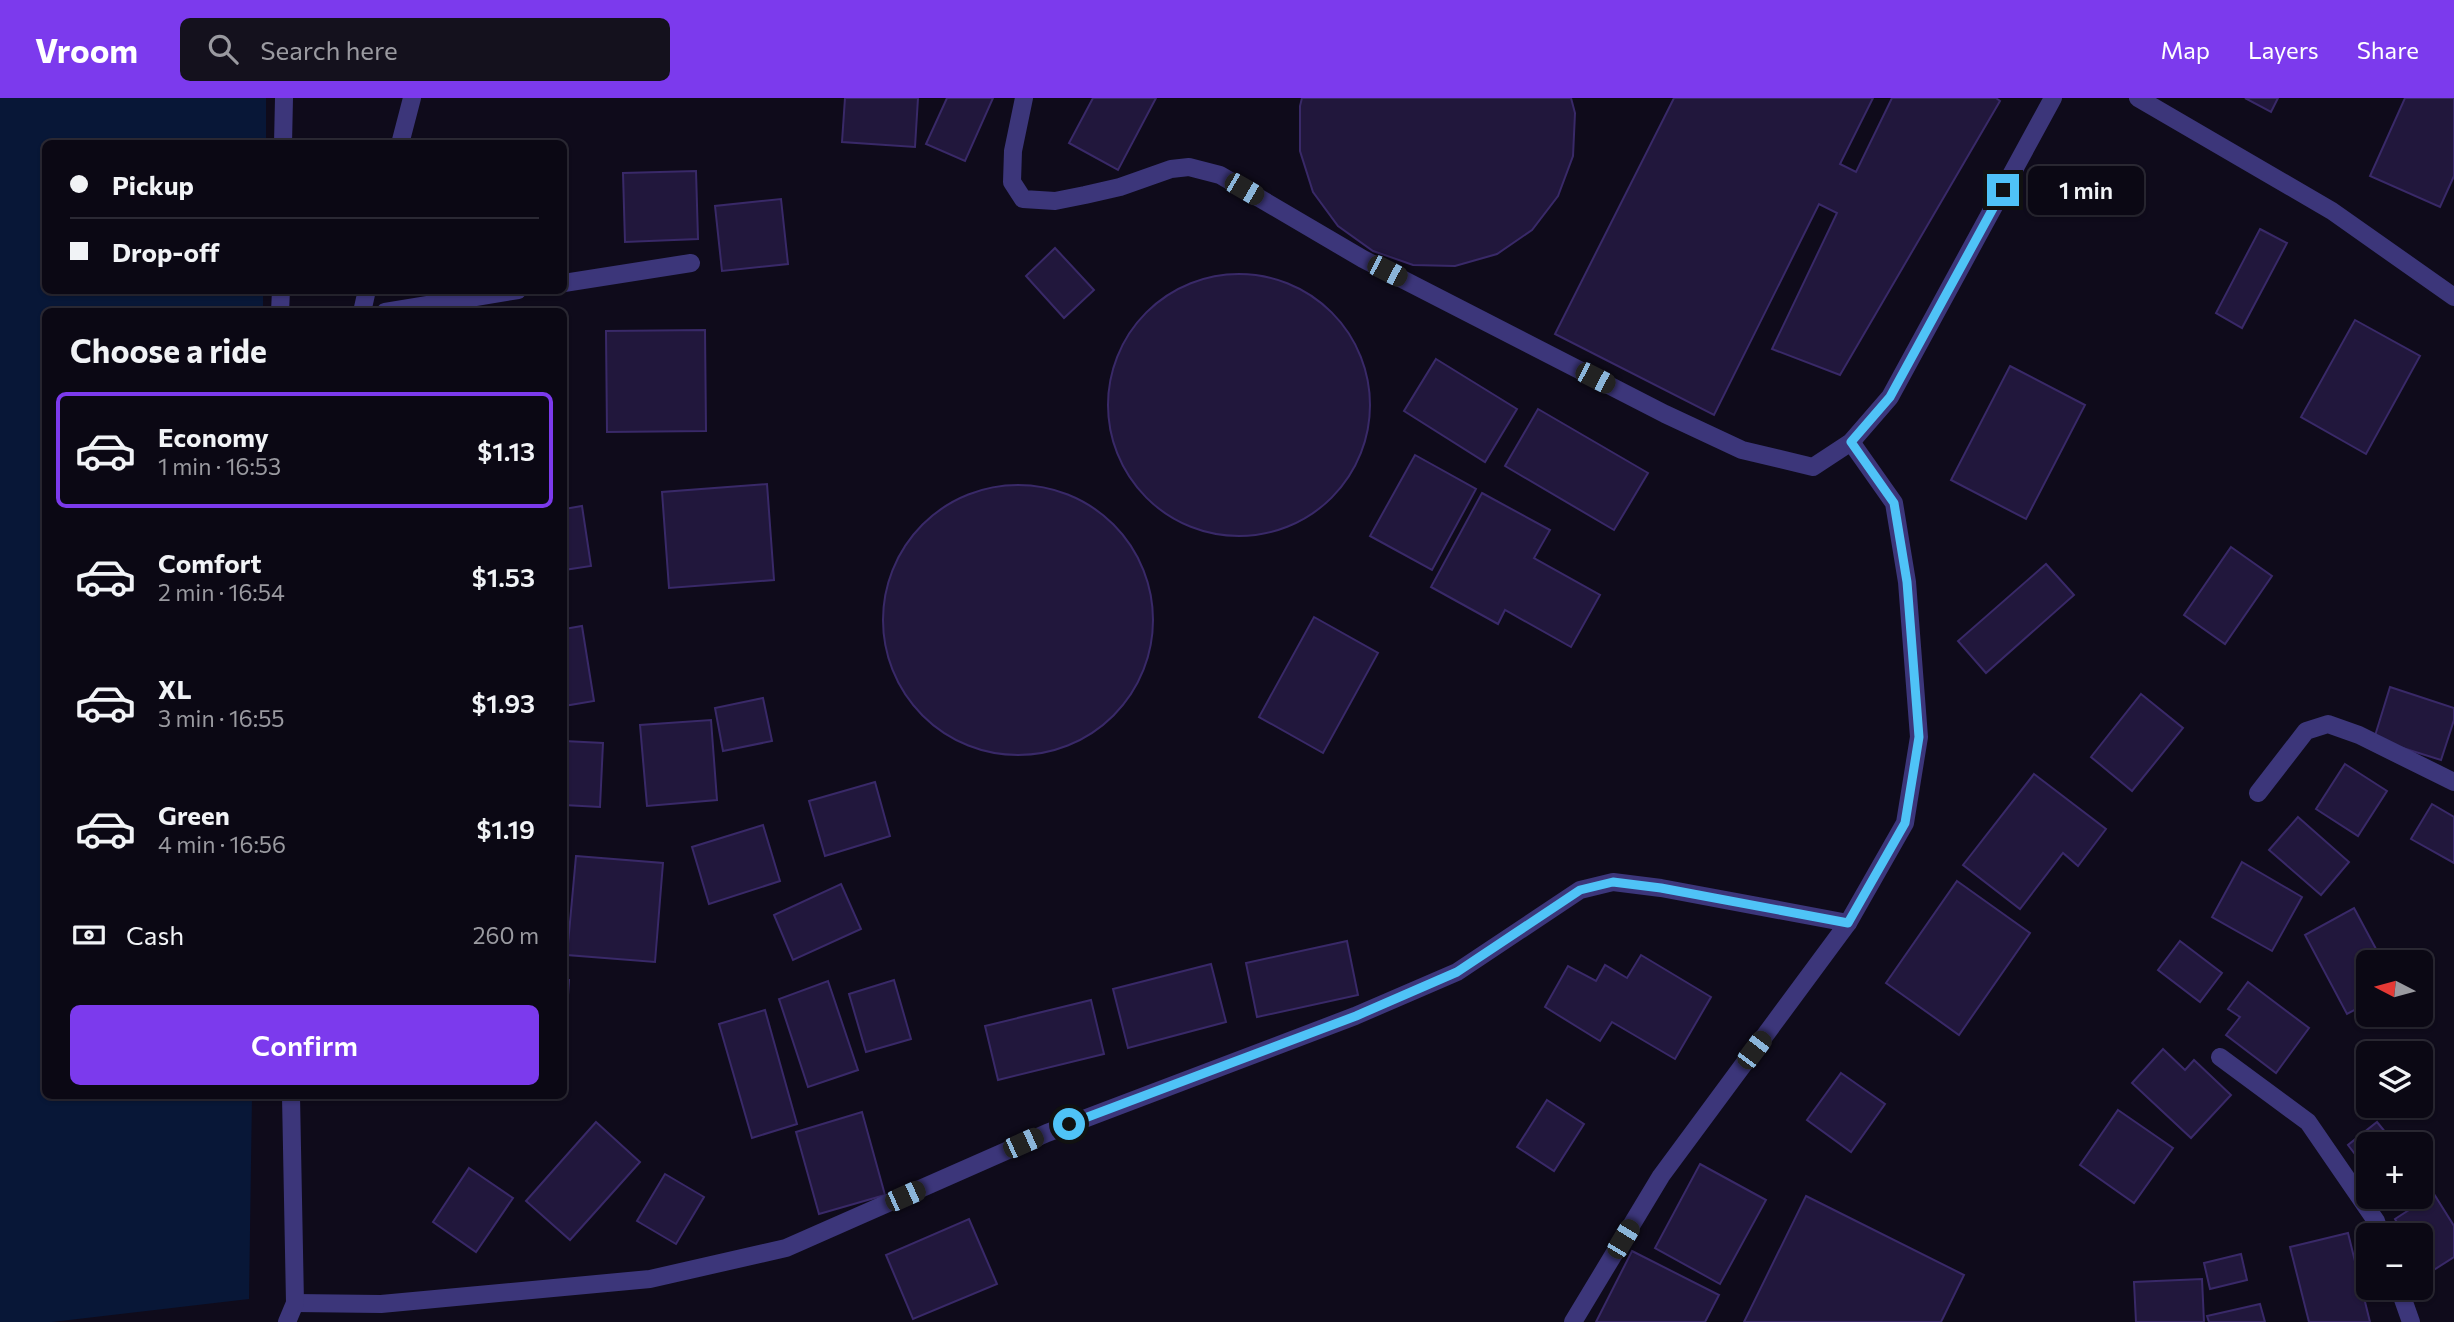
<!DOCTYPE html>
<meta charset="utf-8">
<style>
:root{--surface:#0b0814;--page:#14111d;--text:#f1f3f6;--muted:#9a9aa0;--line:#2b2934;--accent:#7c3aed}
body{margin:0;font-family:Commissioner,sans-serif;background:var(--page);color:var(--text);height:100vh;display:flex;flex-direction:column;font-size:26px;white-space:nowrap}
*{box-sizing:border-box;margin:0}
p{font-size:23px;color:var(--muted)}
.icon{flex:none;width:38px;height:38px;fill:none;stroke:currentColor;stroke-width:2;stroke-linecap:round;stroke-linejoin:round}
.map{position:relative;flex:1;overflow:hidden}
.panel{position:absolute;left:42px;top:210px;width:525px;height:791px;display:flex;flex-direction:column;background:var(--surface);border-radius:10px;box-shadow:0 2px 5px #0004,0 0 0 2px var(--line)}
.panel>*{flex:none}
.guide{position:absolute;left:42px;top:42px;width:525px;height:154px;border-radius:10px;box-shadow:0 2px 5px #0004,0 0 0 2px var(--line);display:grid;align-content:center;height:154px;padding:0 28px;background:var(--surface)}
.needle{width:46px;rotate:276deg}
.fabs{position:absolute;left:2356px;top:852px;display:grid;gap:14px}
.fabs a{display:grid;place-items:center;width:77px;height:77px;border-radius:10px;background:var(--surface);box-shadow:0 2px 5px #0004,0 0 0 2px var(--line);font-size:35px}
.end{position:absolute;width:32px;height:32px;margin:-16px;border:9px solid #4fc3f7;background:#111;box-shadow:0 0 0 4px #111}
.from{border-radius:50%}
.bubble{position:absolute;height:49px;border-radius:10px;background:var(--surface);box-shadow:0 2px 5px #0004,0 0 0 2px var(--line);font-size:23px;font-weight:600;line-height:49px;text-align:center}
.car{position:absolute;width:21px;height:42px;margin:-21px -10px;border-radius:9px;box-shadow:0 0 5px 2px #0007;background:linear-gradient(#222 24%,#8ab4d8 0 40%,#222 0 76%,#8ab4d8 0 86%,#222 0)}
.guide b{display:flex;align-items:center;gap:24px;height:66px;font-size:26px}
.guide b+b{border-top:2px solid var(--line)}
.guide i{width:18px;height:18px;background:var(--text)}
ul{padding:0;list-style:none}
li{display:flex;align-items:center;gap:21px;height:116px;margin:0 14px 10px;padding:0 14px;border:4px solid transparent;border-radius:10px}
li div{flex:1}
li b{display:block;font-size:26px}
li em{font-style:normal;font-weight:600}
li.active{border-color:var(--accent)}
li>.icon{width:63px;height:63px;stroke-width:1.5}
h2{padding:0 28px;font-size:32px;line-height:84px}
.pay{display:flex;align-items:center;gap:18px;height:77px;padding:0 28px;font-size:26px}
.pay p{margin-inline-start:auto}
.button{display:flex;gap:14px;margin-top:auto;padding:14px 28px}
.button a{flex:1;height:80px;border-radius:10px;background:var(--accent);color:#fff;font-size:28px;font-weight:600;line-height:80px;text-align:center}
header{display:flex;align-items:center;gap:42px;box-sizing:border-box;height:98px;padding:0 35px;background:var(--accent);color:#fff}
header strong{font-size:33px}
nav{display:flex;gap:38px;margin-inline-start:auto;font-size:24px}
.search{width:490px;height:63px;background:var(--page);display:flex;align-items:center;gap:18px;box-sizing:border-box;padding:0 24px;border-radius:10px;color:var(--muted);font-size:26px}
.map>svg:first-child{display:block}
.water{fill:#081737}
.building{fill:#21173c;stroke:#392968;stroke-width:2}
.lines{fill:none;stroke-linecap:round;stroke-linejoin:round}
.minor{stroke:#3c367a;stroke-width:18}
.route{stroke:#4fc3f7;stroke-width:9}
</style>
<header>
<strong>Vroom</strong>
<div class="search"><svg class="icon" aria-label="search" viewBox="0 0 24 24"><circle cx="10" cy="10" r="6"/><path d="M15 15l6 6"/></svg>Search here</div>
<nav><a>Map</a><a>Layers</a><a>Share</a></nav>
</header>
<div class="map">
<svg width="2454" height="1224" viewBox="0 0 2454 1224">
<rect width="100%" height="100%" fill="#0f0b1b"/>
<path class="water" d="M0 0H266V45L46 46V192L263 193V213L46 214V998H252L249 1201 52 1224H0Z"/>
<g class="building">
<path d="M845 0H918L915 49 842 44Z"/>
<path d="M947 0H993L965 63 926 46Z"/>
<path d="M1093 0H1156L1118 72 1069 45Z"/>
<path d="M1302 0H1571L1575 15 1573 58 1558 98 1532 132 1497 156 1455 168 1413 167 1373 153 1338 128 1313 94 1300 53V8Z"/>
<path d="M1674 0H1873L1840 66 1856 74 1892 0H1996L2000 3 1840 277 1772 251 1837 115 1819 106 1714 317 1555 236Z"/>
<path d="M2245 0H2278L2271 14Z"/>
<path d="M2405 0H2454V78L2440 109 2370 78Z"/>
<path d="M696 73 698 141 625 144 623 75Z"/>
<path d="M781 101 788 166 722 173 715 108Z"/>
<path d="M2260 131 2287 145 2242 230 2216 215Z"/>
<path d="M1055 150 1094 192 1064 220 1026 178Z"/>
<circle cx="1239" cy="307" r="131"/>
<path d="M2355 222 2420 258 2366 356 2301 319Z"/>
<path d="M705 232 706 333 607 334 606 233Z"/>
<path d="M1436 261 1517 311 1485 364 1404 313Z"/>
<path d="M2010 268 2085 307 2026 421 1951 382Z"/>
<path d="M1538 311 1648 375 1614 432 1505 368Z"/>
<path d="M1415 357 1476 391 1432 472 1370 438Z"/>
<path d="M767 386 774 482 669 490 662 394Z"/>
<circle cx="1018" cy="522" r="135"/>
<path d="M1482 395 1550 432 1534 460 1600 497 1571 549 1505 512 1498 526 1431 489Z"/>
<path d="M582 408 591 468 564 472V411Z"/>
<path d="M2231 449 2272 478 2225 546 2184 517Z"/>
<path d="M2046 466 2074 497 1986 575 1958 543Z"/>
<path d="M1314 519 1378 555 1323 655 1259 619Z"/>
<path d="M582 528 594 603 564 608V531Z"/>
<path d="M2390 589 2454 610V622L2441 662 2374 641Z"/>
<path d="M2141 596 2183 630 2132 693 2091 659Z"/>
<path d="M763 600 772 643 723 653 715 610Z"/>
<path d="M711 622 717 702 647 708 640 627Z"/>
<path d="M564 643 603 645 600 709 564 707Z"/>
<path d="M2345 666 2387 693 2358 738 2316 711Z"/>
<path d="M2034 676 2106 731 2078 768 2063 755 2020 811 1963 767Z"/>
<path d="M875 684 890 738 825 758 809 703Z"/>
<path d="M2432 706 2454 719V765L2411 741Z"/>
<path d="M2298 719 2349 764 2321 797 2269 752Z"/>
<path d="M763 727 780 783 709 806 692 749Z"/>
<path d="M576 758 663 765 655 864 567 857Z"/>
<path d="M2242 764 2302 799 2272 853 2212 819Z"/>
<path d="M1957 783 2030 835 1959 937 1886 885Z"/>
<path d="M841 786 861 831 793 862 774 817Z"/>
<path d="M2354 810 2383 864H2368V905L2347 916 2305 837Z"/>
<path d="M1347 843 1358 897 1257 919 1246 865Z"/>
<path d="M2180 843 2222 875 2200 904 2158 872Z"/>
<path d="M1641 857 1711 899 1675 961 1612 924 1600 943 1545 909 1568 868 1596 883 1605 867 1627 880Z"/>
<path d="M1211 866 1226 924 1128 950 1113 891Z"/>
<path d="M564 882H569L564 958Z"/>
<path d="M894 882 911 941 866 954 849 896Z"/>
<path d="M828 883 858 972 808 989 779 901Z"/>
<path d="M2248 884 2309 930 2276 975 2226 937 2240 919 2228 911Z"/>
<path d="M1091 902 1104 956 998 982 985 928Z"/>
<path d="M765 912 797 1026 752 1040 719 926Z"/>
<path d="M2163 951 2185 972 2194 962 2231 997 2191 1040 2132 985Z"/>
<path d="M1841 975 1885 1006 1851 1054 1807 1022Z"/>
<path d="M1547 1002 1584 1026 1554 1073 1517 1049Z"/>
<path d="M2118 1012 2173 1050 2134 1105 2080 1067Z"/>
<path d="M862 1014 885 1097 819 1116 796 1034Z"/>
<path d="M596 1024 640 1064 570 1142 526 1103Z"/>
<path d="M2377 1024 2395 1046H2368V1073L2348 1047Z"/>
<path d="M1700 1066 1766 1102 1720 1186 1655 1150Z"/>
<path d="M469 1070 513 1100 476 1154 433 1124Z"/>
<path d="M665 1076 704 1099 676 1146 637 1123Z"/>
<path d="M2434 1096 2454 1128V1159L2429 1175 2420 1161V1138H2405L2395 1121Z"/>
<path d="M1806 1098 1964 1177 1941 1224H1744Z"/>
<path d="M969 1121 997 1186 913 1221 886 1157Z"/>
<path d="M2348 1135 2370 1224H2309L2290 1149Z"/>
<path d="M1632 1153 1719 1197 1705 1224H1596Z"/>
<path d="M2241 1156 2247 1182 2210 1191 2204 1165Z"/>
<path d="M2202 1181 2204 1224H2136L2134 1184Z"/>
<path d="M2260 1206 2265 1224H2209L2207 1218Z"/>
</g>
<g class="lines">
<g class="minor">
<path d="M1024 0 1013 53 1012 84 1023 101 1055 103 1085 97 1120 89 1171 71 1189 69 1220 77 1363 161 1665 316 1742 352 1813 369 1851 344 1890 299 2053 0"/>
<path d="M2138 0 2332 113 2454 199"/>
<path d="M283 46 284 0"/>
<path d="M400 46 412 0"/>
<path d="M564 185 691 165"/>
<path d="M280 214 281 192"/>
<path d="M362 214 367 192"/>
<path d="M385 214 518 192"/>
<path d="M2258 695 2306 633 2328 626 2359 637 2454 684"/>
<path d="M2220 959 2308 1024 2376 1123 2381 1138"/>
<path d="M2399 1190 2411 1224"/>
<path d="M295 1205 381 1206 650 1181 786 1150 1047 1035 1355 918 1457 874 1580 792 1613 784 1661 790 1848 825"/>
<path d="M287 1224 295 1205 291 998"/>
<path d="M1573 1224 1661 1078 1848 825 1905 725 1919 639 1907 484 1894 405 1851 344"/>
</g>
</g>
<g class="lines">
<path class="route" d="M1069 1026 1356 918 1457 874 1580 792 1613 784 1661 790 1848 825 1905 725 1919 639 1907 484 1894 405 1851 344 1890 299 2003 92"/>
</g>
</svg>
<div class="fabs">
<a><svg class="needle" viewBox="-14 -14 28 28"><path d="M0-13l5 13h-10z" fill="#e53935"/><path d="M0 13l5-13h-10z" fill="#9a9aa0"/></svg></a>
<a><svg class="icon" aria-label="layers" viewBox="0 0 24 24"><path d="M12 4l9 5-9 5-9-5zM3 14l9 5 9-5"/></svg></a>
<a>+</a>
<a>−</a>
</div>
<i class="end from" style="left:1069px;top:1026px"></i>
<i class="end" style="left:2003px;top:92px"></i>
<div class="bubble" style="left:2028px;top:68px;width:116px">1 min</div>
<i class="car" style="left:1244px;top:91px;rotate:120deg"></i>
<i class="car" style="left:1387px;top:173px;rotate:117deg"></i>
<i class="car" style="left:1595px;top:280px;rotate:117deg"></i>
<i class="car" style="left:1754px;top:952px;rotate:37deg"></i>
<i class="car" style="left:1023px;top:1045px;rotate:66deg"></i>
<i class="car" style="left:905px;top:1098px;rotate:66deg"></i>
<i class="car" style="left:1623px;top:1141px;rotate:31deg"></i>
<div class="guide">
<b><i class="from"></i>Pickup</b>
<b><i></i>Drop-off</b>
</div>
<section class="panel">
<h2>Choose a ride</h2>
<ul>
<li class="active"><svg class="icon" aria-label="car" viewBox="0 0 24 24"><path d="M5 17H2v-5l4-1 3-4h7l3 4 3 1v5h-3M9 17h6M6 11h13"/><circle cx="7" cy="17" r="2"/><circle cx="17" cy="17" r="2"/></svg><div><b>Economy</b><p>1 min · 16:53</p></div><em>$1.13</em></li>
<li><svg class="icon" aria-label="car" viewBox="0 0 24 24"><path d="M5 17H2v-5l4-1 3-4h7l3 4 3 1v5h-3M9 17h6M6 11h13"/><circle cx="7" cy="17" r="2"/><circle cx="17" cy="17" r="2"/></svg><div><b>Comfort</b><p>2 min · 16:54</p></div><em>$1.53</em></li>
<li><svg class="icon" aria-label="car" viewBox="0 0 24 24"><path d="M5 17H2v-5l4-1 3-4h7l3 4 3 1v5h-3M9 17h6M6 11h13"/><circle cx="7" cy="17" r="2"/><circle cx="17" cy="17" r="2"/></svg><div><b>XL</b><p>3 min · 16:55</p></div><em>$1.93</em></li>
<li><svg class="icon" aria-label="car" viewBox="0 0 24 24"><path d="M5 17H2v-5l4-1 3-4h7l3 4 3 1v5h-3M9 17h6M6 11h13"/><circle cx="7" cy="17" r="2"/><circle cx="17" cy="17" r="2"/></svg><div><b>Green</b><p>4 min · 16:56</p></div><em>$1.19</em></li>
</ul>
<div class="pay"><svg class="icon" aria-label="cash" viewBox="0 0 24 24"><path d="M3 7h18v10H3z"/><circle cx="12" cy="12" r="2"/></svg>Cash<p>260 m</p></div>
<div class="button"><a>Confirm</a></div>
</section>
</div>
